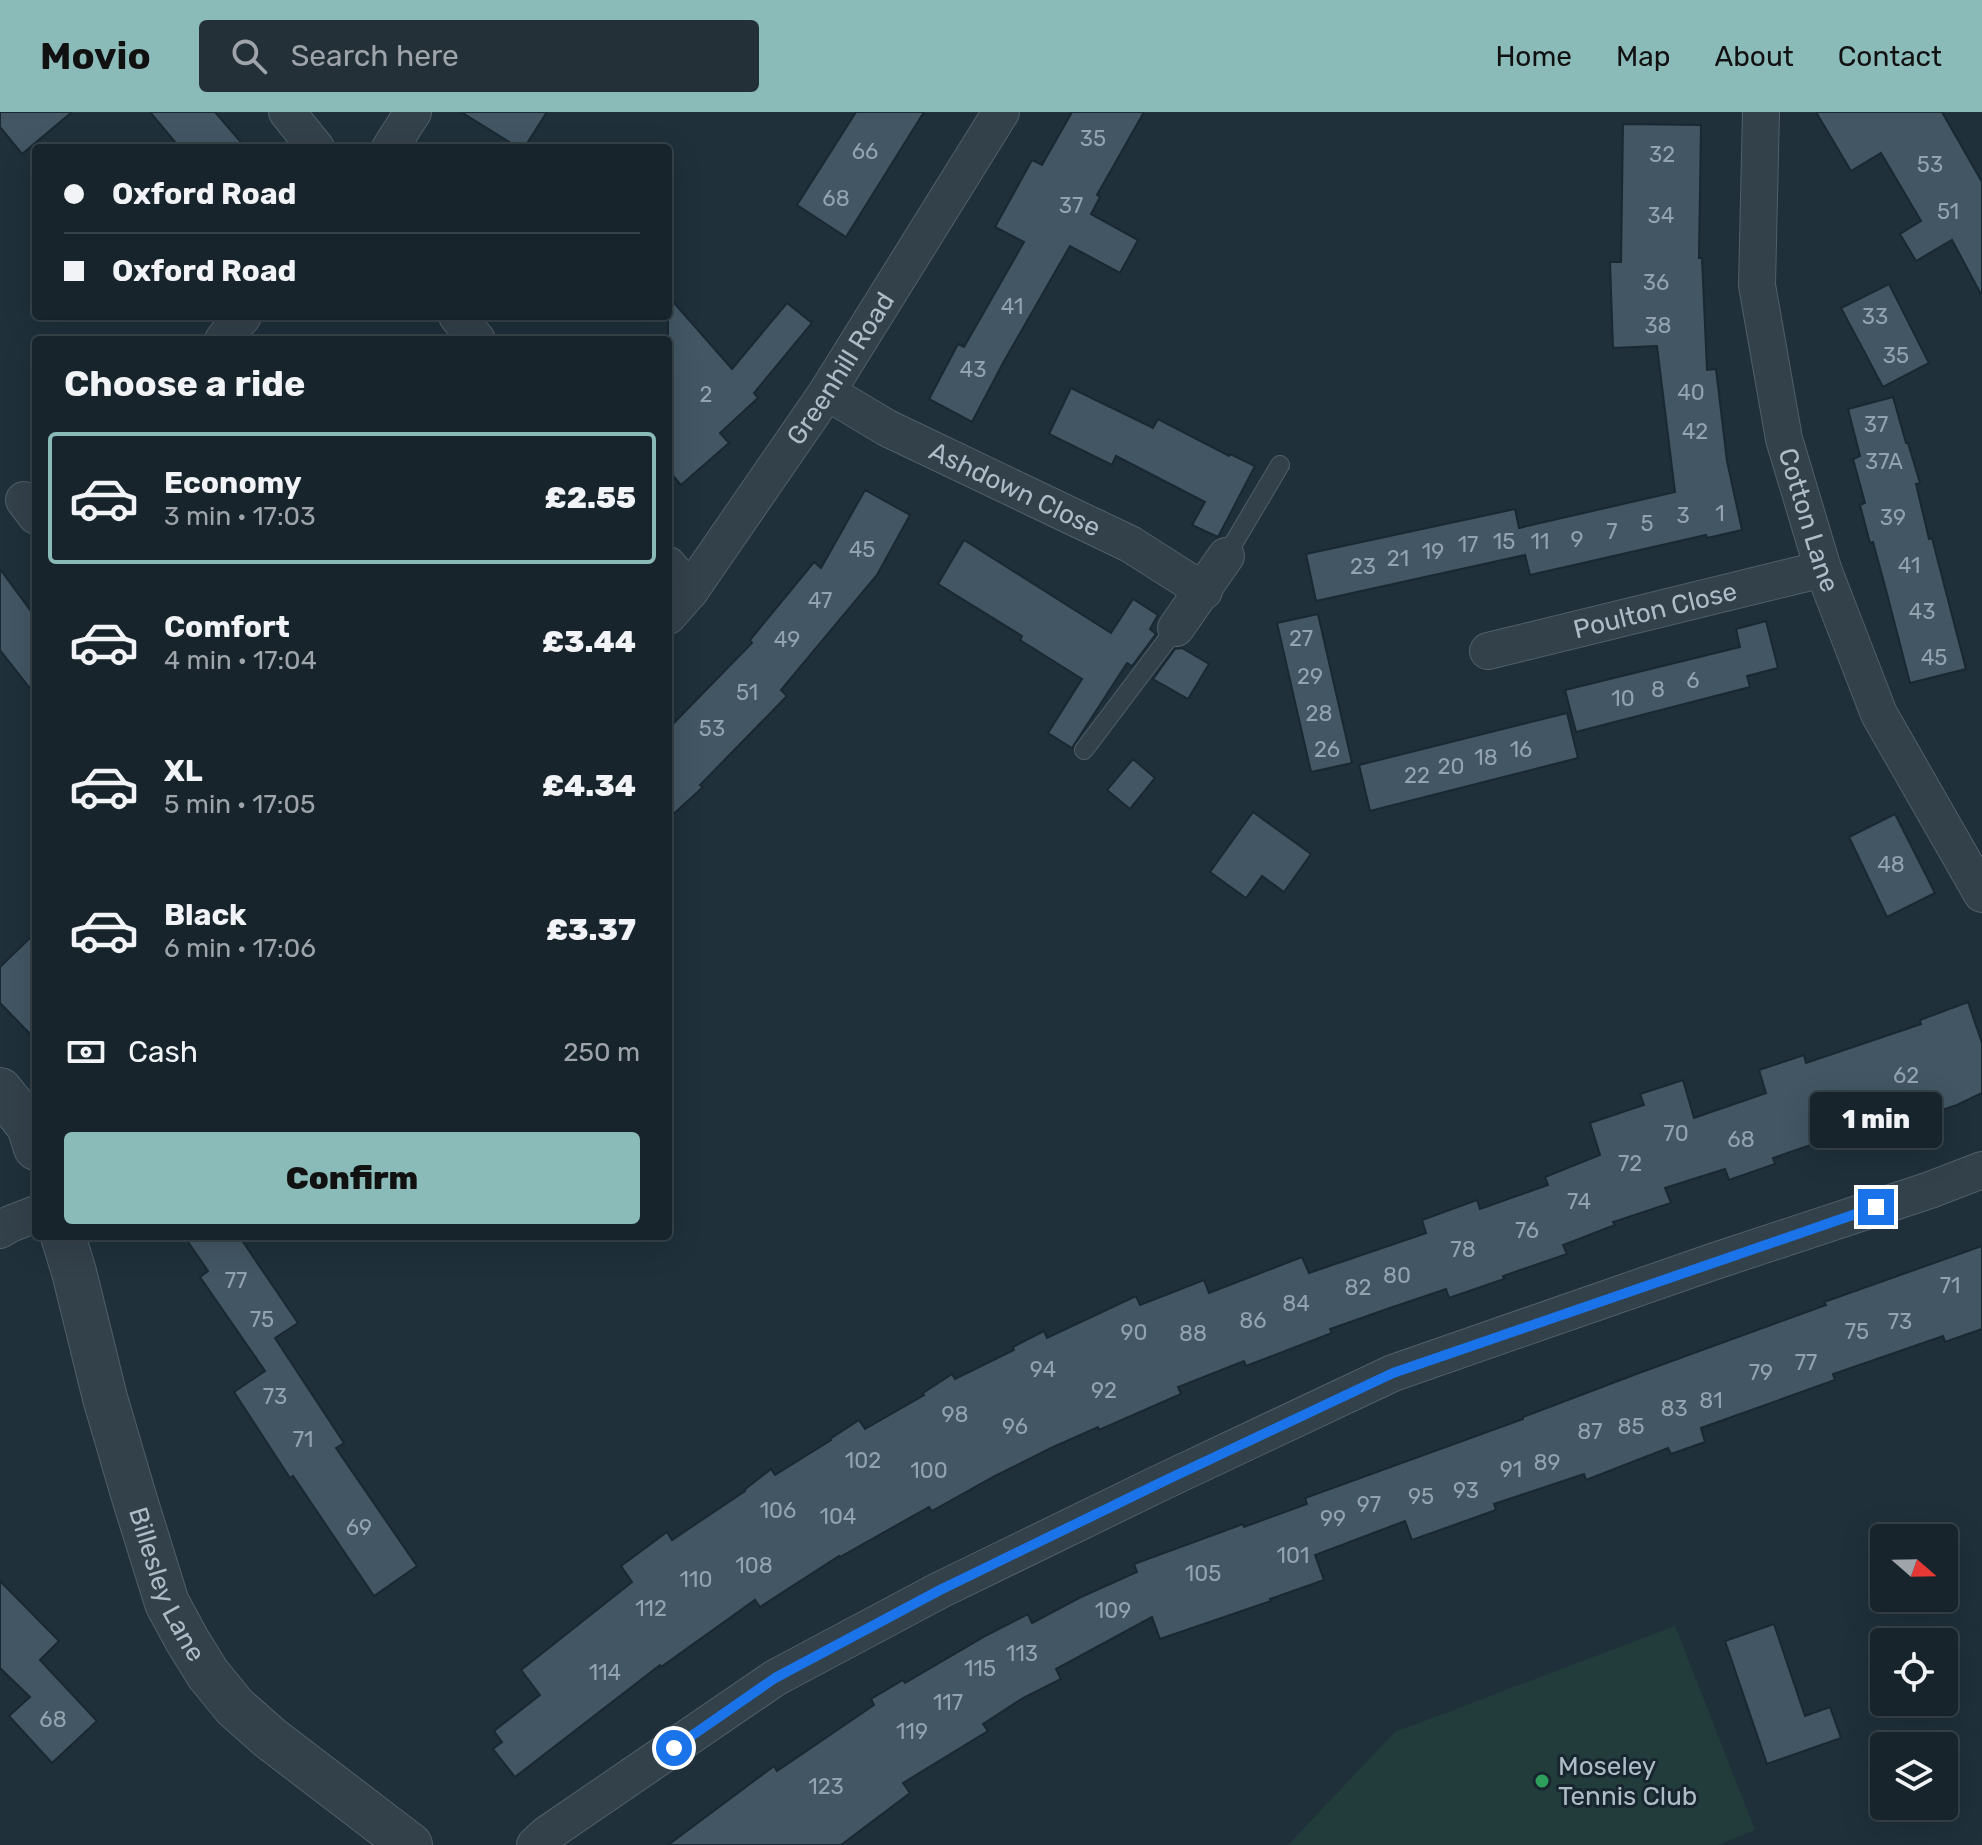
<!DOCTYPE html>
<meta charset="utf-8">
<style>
:root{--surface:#17242c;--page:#243038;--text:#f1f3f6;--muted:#9ea4a9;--line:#364148;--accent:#8bbbb9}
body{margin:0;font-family:Rubik,sans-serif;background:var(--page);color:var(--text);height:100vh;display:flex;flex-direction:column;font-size:30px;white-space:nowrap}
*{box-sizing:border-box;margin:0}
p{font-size:26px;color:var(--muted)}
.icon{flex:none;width:44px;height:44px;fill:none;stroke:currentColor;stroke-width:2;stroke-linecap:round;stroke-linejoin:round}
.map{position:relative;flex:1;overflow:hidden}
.details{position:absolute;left:32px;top:224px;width:640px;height:904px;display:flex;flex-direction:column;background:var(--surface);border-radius:8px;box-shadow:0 8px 32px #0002,0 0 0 2px var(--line)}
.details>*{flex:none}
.guide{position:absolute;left:32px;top:32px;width:640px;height:176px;border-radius:8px;box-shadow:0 8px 32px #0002,0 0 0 2px var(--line);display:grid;align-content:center;height:176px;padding:0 32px;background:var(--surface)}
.needle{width:52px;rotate:110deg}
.buttons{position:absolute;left:1870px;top:1412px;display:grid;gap:16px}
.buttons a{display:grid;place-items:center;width:88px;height:88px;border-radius:8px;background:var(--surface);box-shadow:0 8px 32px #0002,0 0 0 2px var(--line);font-size:40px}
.end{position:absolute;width:36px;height:36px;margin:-18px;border:10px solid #1a73e8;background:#fff;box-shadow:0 0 0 4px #fff}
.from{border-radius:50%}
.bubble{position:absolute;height:56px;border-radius:8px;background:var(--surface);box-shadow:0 8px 32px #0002,0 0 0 2px var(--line);font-size:26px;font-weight:800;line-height:56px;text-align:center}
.guide b{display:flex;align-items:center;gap:28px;height:76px;font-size:30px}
.guide b+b{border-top:2px solid var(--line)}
.guide i{width:20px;height:20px;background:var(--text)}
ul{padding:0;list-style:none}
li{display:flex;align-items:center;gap:24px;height:132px;margin:0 16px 12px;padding:0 16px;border:4px solid transparent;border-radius:8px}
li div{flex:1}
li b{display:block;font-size:30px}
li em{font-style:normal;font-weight:800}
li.current{border-color:var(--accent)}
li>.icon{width:72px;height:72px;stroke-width:1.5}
h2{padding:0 32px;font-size:36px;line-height:96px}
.pay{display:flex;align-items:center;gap:20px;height:88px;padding:0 32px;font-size:30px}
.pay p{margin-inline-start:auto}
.cta{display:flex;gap:16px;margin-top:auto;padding:16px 32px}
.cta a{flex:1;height:92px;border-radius:8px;background:var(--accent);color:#111;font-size:32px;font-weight:800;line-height:92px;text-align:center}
header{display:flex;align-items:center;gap:48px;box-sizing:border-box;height:112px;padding:0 40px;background:var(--accent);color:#111}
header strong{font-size:38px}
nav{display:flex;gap:44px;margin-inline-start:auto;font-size:28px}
.search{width:560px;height:72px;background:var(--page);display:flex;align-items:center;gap:20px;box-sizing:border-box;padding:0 28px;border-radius:8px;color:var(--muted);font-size:30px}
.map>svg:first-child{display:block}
.green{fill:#213c3b}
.building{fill:#425663;stroke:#1a2832;stroke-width:2}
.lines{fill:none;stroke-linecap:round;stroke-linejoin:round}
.service-casing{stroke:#515f69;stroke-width:20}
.minor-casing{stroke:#515f69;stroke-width:38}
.tertiary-casing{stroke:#515f69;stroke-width:46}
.service{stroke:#33414b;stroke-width:18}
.minor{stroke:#33414b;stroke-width:36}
.tertiary{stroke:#33414b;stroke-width:44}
.route{stroke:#1a73e8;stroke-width:10}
.leisure-dot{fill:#2e9e5b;stroke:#182630;stroke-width:3}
.labels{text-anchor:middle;stroke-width:6;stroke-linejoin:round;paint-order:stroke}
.number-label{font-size:22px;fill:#93a2af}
.street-label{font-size:26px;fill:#aebcc8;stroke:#182630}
.poi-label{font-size:26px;fill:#aebcc8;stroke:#182630;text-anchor:start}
</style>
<header>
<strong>Movio</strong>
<div class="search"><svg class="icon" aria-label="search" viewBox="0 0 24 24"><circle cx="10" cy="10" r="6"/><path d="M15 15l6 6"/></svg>Search here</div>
<nav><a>Home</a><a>Map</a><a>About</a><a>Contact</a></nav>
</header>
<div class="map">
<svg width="1982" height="1733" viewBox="0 0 1982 1733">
<rect width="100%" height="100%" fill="#1f303b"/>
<path class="green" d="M1675 1514 1755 1718 1718 1733H1288L1395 1620Z"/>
<g class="building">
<path d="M0 0H72L22 42 0 15Z"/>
<path d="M150 0H215L246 36H180Z"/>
<path d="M461 0H547L524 36H519Z"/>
<path d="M856 0H924L846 125 797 93Z"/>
<path d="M1072 0H1144L1097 83 1100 85 1091 102 1138 128 1120 161 1070 134 1003 251 972 310 929 287 958 232 964 235 1024 130 995 115 1032 48 1042 53Z"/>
<path d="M1816 0H1942L1982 70V184L1952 128 1916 149 1900 122 1921 109 1881 41 1851 59Z"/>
<path d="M1623 12 1701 13 1699 146H1702L1707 258 1716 257 1727 349 1742 418 1707 426 1706 423 1530 463 1525 443 1316 489 1306 442 1515 397 1519 416 1675 380 1657 234 1613 236 1610 150H1621Z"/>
<path d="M1889 172 1929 251 1883 275 1841 196Z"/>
<path d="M668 184 732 257 787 191 812 211 754 281 758 286 720 321 729 331 681 373 668 358Z"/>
<path d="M1071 276 1153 316 1158 307 1229 344 1230 342 1255 354 1218 425 1192 413 1205 390 1116 344 1112 353 1049 322Z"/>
<path d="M1893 285 1906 331H1908L1920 371 1916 372 1929 427 1932 426 1966 557 1910 571 1886 478 1873 430 1870 431 1860 393 1865 391 1853 347 1860 344 1848 297Z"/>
<path d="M865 378 910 403 877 463 781 578 787 584 700 673 703 675 668 707V617L752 531 750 528 814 450 821 456Z"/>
<path d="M964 428 1111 521 1133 487 1158 503 1150 517 1156 522 1132 554 1127 551 1072 636 1048 621 1082 567 1020 528 1022 524 938 472Z"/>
<path d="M0 457 36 506V584L0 538Z"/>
<path d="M1318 502 1352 651 1311 660 1277 511Z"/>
<path d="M1766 509 1778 556 1747 564 1750 575 1576 620 1565 578 1740 535 1736 517Z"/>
<path d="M1182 536 1209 552 1188 587 1153 567 1175 537Z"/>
<path d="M1567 601 1578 646 1370 699 1359 653Z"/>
<path d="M1133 647 1155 666 1130 697 1107 678Z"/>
<path d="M1253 700 1311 742 1284 780 1262 764 1246 786 1210 760Z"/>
<path d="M1895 702 1935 781 1887 805 1849 725Z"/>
<path d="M36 820V928L0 891V855Z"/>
<path d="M1968 890 1982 931V981L1957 993 1844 1030 1842 1022 1773 1046 1775 1052 1729 1068 1725 1057 1665 1076 1671 1091 1613 1110 1615 1113 1563 1133 1567 1142 1503 1164 1504 1167 1449 1186 1446 1177 1387 1197 1330 1217 1332 1221 1246 1254 1244 1249 1178 1275 1181 1282 1099 1318 1098 1315 1051 1336 995 1364 932 1399 929 1395 840 1445 839 1444 760 1495 755 1488 661 1555 660 1553 515 1665 493 1637 502 1630 494 1619 540 1583 521 1558 632 1470 621 1454 667 1420 672 1428 745 1379 744 1378 771 1357 775 1363 831 1328 830 1327 859 1308 865 1317 924 1283 923 1281 952 1262 955 1267 1014 1238 1013 1235 1044 1219 1047 1226 1136 1184 1140 1193 1204 1168 1209 1181 1302 1145 1309 1161 1426 1121 1422 1108 1477 1088 1480 1097 1548 1073 1545 1065 1600 1043 1590 1011 1644 993 1640 982 1683 968 1694 1006 1766 981 1759 958 1804 943 1806 951 1921 912 1920 908Z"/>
<path d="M184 1124H239L298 1211 275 1226 344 1331 336 1336 417 1454 374 1484 293 1364 290 1366 234 1280 265 1259 200 1165 208 1159Z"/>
<path d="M1982 1134V1217L1945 1230 1943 1224 1833 1262 1835 1268 1701 1316 1705 1330 1671 1342 1668 1336 1586 1368 1584 1362 1494 1392 1496 1398 1412 1428 1405 1409 1315 1443 1324 1468 1270 1487 1271 1489 1160 1527 1152 1505 1056 1557 1061 1567 1023 1586 983 1612 988 1619 903 1671 910 1681 841 1733H668L774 1654 777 1659 874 1593 871 1587 903 1568 905 1571 987 1523 1028 1502 1032 1511 1081 1485 1137 1460 1134 1452 1243 1412 1244 1415 1307 1392 1305 1386 1523 1307V1305L1639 1261 1826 1193 1824 1190Z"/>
<path d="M0 1469 59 1529 40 1548 97 1609 52 1651 9 1604 30 1585 0 1556Z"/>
<path d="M1774 1512 1805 1604 1830 1595 1841 1626 1767 1652 1725 1529Z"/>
</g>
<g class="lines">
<defs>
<g id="service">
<path d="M1226 444 1280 353"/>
<path d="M1084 638 1176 516"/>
</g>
<g id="minor">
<path d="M287 0 316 36"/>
<path id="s1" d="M1761 0 1757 173 1784 327 1823 457 1879 602 1982 782"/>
<path d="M390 36 413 0"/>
<path d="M457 204 477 228"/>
<path d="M223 228 243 204"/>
<path id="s2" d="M827 280 887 316 1130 432 1204 479"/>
<path d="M24 388 36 404"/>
<path d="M668 453 690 479"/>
<path id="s3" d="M668 504 690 479 827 280 1001 0"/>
<path d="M1176 516 1226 444"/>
<path id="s4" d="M1488 539 1823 457"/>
<path d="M0 1118 10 1112 36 1102"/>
<path d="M535 1733 547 1722 775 1566 940 1478 1162 1370 1393 1261 1715 1149 1930 1078 1982 1058"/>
</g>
<g id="tertiary">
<path d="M0 978 29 1014 36 1036"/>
<path id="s5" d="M63 1124 74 1160 105 1286 134 1385 167 1491 187 1528 208 1562 235 1595 270 1626 410 1733"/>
</g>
</defs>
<use href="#service" class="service-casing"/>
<use href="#minor" class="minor-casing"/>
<use href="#tertiary" class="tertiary-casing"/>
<use href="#service" class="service"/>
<use href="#minor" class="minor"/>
<use href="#tertiary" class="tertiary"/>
</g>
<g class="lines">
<path class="route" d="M674 1636 775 1566 940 1478 1162 1370 1393 1261 1876 1095"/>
</g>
<circle class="leisure-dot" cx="1542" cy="1669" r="8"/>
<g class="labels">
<g class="number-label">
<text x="1093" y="34">35</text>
<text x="865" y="47">66</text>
<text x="1662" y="50">32</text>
<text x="1930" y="60">53</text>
<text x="836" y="94">68</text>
<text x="1071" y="101">37</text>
<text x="1948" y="107">51</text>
<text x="1661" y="111">34</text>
<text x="1656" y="178">36</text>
<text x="1012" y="202">41</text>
<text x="1875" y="212">33</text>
<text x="1658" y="221">38</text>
<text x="1896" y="251">35</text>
<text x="973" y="265">43</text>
<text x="1691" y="288">40</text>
<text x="706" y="290">2</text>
<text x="1876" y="320">37</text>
<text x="1695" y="327">42</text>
<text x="1884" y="357">37A</text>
<text x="1720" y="409">1</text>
<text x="1683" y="411">3</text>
<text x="1893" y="413">39</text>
<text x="1647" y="419">5</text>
<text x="1612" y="427">7</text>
<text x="1577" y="435">9</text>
<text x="1504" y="437">15</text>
<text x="1540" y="437">11</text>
<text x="1468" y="440">17</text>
<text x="862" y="445">45</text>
<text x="1433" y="447">19</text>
<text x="1398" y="454">21</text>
<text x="1909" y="461">41</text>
<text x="1363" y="462">23</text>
<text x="820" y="496">47</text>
<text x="1922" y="507">43</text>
<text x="1301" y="534">27</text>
<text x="787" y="535">49</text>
<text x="1934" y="553">45</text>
<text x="1310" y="572">29</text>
<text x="1693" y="576">6</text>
<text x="1658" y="585">8</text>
<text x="747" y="588">51</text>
<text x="1623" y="594">10</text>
<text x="1319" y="609">28</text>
<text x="712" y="624">53</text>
<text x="1327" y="645">26</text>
<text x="1521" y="645">16</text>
<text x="1486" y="653">18</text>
<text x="1451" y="662">20</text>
<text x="1417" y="671">22</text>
<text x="1891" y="760">48</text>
<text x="1906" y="971">62</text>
<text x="1676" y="1029">70</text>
<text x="1741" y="1035">68</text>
<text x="1630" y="1059">72</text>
<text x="1579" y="1097">74</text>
<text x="1527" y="1126">76</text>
<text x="1463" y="1145">78</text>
<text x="1397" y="1171">80</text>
<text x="236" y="1176">77</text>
<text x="1950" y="1181">71</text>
<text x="1358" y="1183">82</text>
<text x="1296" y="1199">84</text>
<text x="262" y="1215">75</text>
<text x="1253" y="1216">86</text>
<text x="1900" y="1217">73</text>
<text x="1857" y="1227">75</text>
<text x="1134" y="1228">90</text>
<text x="1193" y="1229">88</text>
<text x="1806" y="1258">77</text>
<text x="1043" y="1265">94</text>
<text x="1761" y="1268">79</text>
<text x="1104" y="1286">92</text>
<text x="275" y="1292">73</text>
<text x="1711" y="1296">81</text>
<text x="1674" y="1304">83</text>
<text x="955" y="1310">98</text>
<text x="1015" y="1322">96</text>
<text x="1631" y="1322">85</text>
<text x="1590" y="1327">87</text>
<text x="303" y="1335">71</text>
<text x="863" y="1356">102</text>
<text x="1547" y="1358">89</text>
<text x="1511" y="1365">91</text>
<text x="929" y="1366">100</text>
<text x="1466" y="1386">93</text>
<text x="1421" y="1392">95</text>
<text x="1369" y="1400">97</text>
<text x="778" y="1406">106</text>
<text x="838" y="1412">104</text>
<text x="1333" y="1414">99</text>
<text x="359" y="1423">69</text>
<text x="1293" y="1451">101</text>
<text x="754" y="1461">108</text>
<text x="1203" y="1469">105</text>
<text x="696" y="1475">110</text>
<text x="651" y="1504">112</text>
<text x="1113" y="1506">109</text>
<text x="1022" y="1549">113</text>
<text x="980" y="1564">115</text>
<text x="605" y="1568">114</text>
<text x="948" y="1598">117</text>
<text x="53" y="1615">68</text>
<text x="912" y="1627">119</text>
<text x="826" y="1682">123</text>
</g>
<g class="street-label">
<text dy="9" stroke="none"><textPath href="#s3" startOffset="302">Greenhill Road</textPath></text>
<text dy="9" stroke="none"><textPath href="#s2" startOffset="212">Ashdown Close</textPath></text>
<text dy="9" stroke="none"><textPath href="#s1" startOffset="414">Cotton Lane</textPath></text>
<text dy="9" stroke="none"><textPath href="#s4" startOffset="172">Poulton Close</textPath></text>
<text dy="9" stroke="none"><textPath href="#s5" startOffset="364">Billesley Lane</textPath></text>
</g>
<g class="poi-label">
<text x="1558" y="1663">Moseley<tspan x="1558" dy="30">Tennis Club</tspan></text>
</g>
</g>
</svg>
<div class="buttons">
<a><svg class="needle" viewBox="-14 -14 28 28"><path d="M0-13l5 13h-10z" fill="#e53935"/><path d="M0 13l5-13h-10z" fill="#9ea4a9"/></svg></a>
<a><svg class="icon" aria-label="locate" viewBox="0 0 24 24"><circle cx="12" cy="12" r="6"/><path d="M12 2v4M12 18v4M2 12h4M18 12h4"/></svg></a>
<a><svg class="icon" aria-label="layers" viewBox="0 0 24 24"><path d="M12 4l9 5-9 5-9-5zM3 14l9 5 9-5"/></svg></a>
</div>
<i class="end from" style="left:674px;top:1636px"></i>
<i class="end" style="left:1876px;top:1095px"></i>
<div class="bubble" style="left:1810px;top:980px;width:132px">1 min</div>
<div class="guide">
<b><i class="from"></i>Oxford Road</b>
<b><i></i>Oxford Road</b>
</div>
<section class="details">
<h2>Choose a ride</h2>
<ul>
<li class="current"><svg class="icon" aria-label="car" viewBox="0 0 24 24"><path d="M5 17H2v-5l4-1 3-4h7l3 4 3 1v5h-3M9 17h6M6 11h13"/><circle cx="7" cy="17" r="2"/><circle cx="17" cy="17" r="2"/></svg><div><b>Economy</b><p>3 min · 17:03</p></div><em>£2.55</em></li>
<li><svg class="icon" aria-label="car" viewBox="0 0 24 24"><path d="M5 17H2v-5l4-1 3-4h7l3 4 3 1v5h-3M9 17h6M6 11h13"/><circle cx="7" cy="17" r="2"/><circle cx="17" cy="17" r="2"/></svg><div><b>Comfort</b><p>4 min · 17:04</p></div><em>£3.44</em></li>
<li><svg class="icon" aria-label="car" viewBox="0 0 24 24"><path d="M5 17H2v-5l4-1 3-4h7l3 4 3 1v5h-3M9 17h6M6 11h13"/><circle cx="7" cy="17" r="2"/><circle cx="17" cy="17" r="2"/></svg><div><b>XL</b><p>5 min · 17:05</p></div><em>£4.34</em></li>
<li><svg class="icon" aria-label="car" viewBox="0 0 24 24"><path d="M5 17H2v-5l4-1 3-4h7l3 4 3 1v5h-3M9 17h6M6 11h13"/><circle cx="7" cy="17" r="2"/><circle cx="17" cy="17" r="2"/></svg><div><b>Black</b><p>6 min · 17:06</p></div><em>£3.37</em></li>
</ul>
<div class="pay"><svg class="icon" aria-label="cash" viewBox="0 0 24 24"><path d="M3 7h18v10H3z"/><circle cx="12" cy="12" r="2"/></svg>Cash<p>250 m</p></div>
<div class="cta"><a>Confirm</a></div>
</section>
</div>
